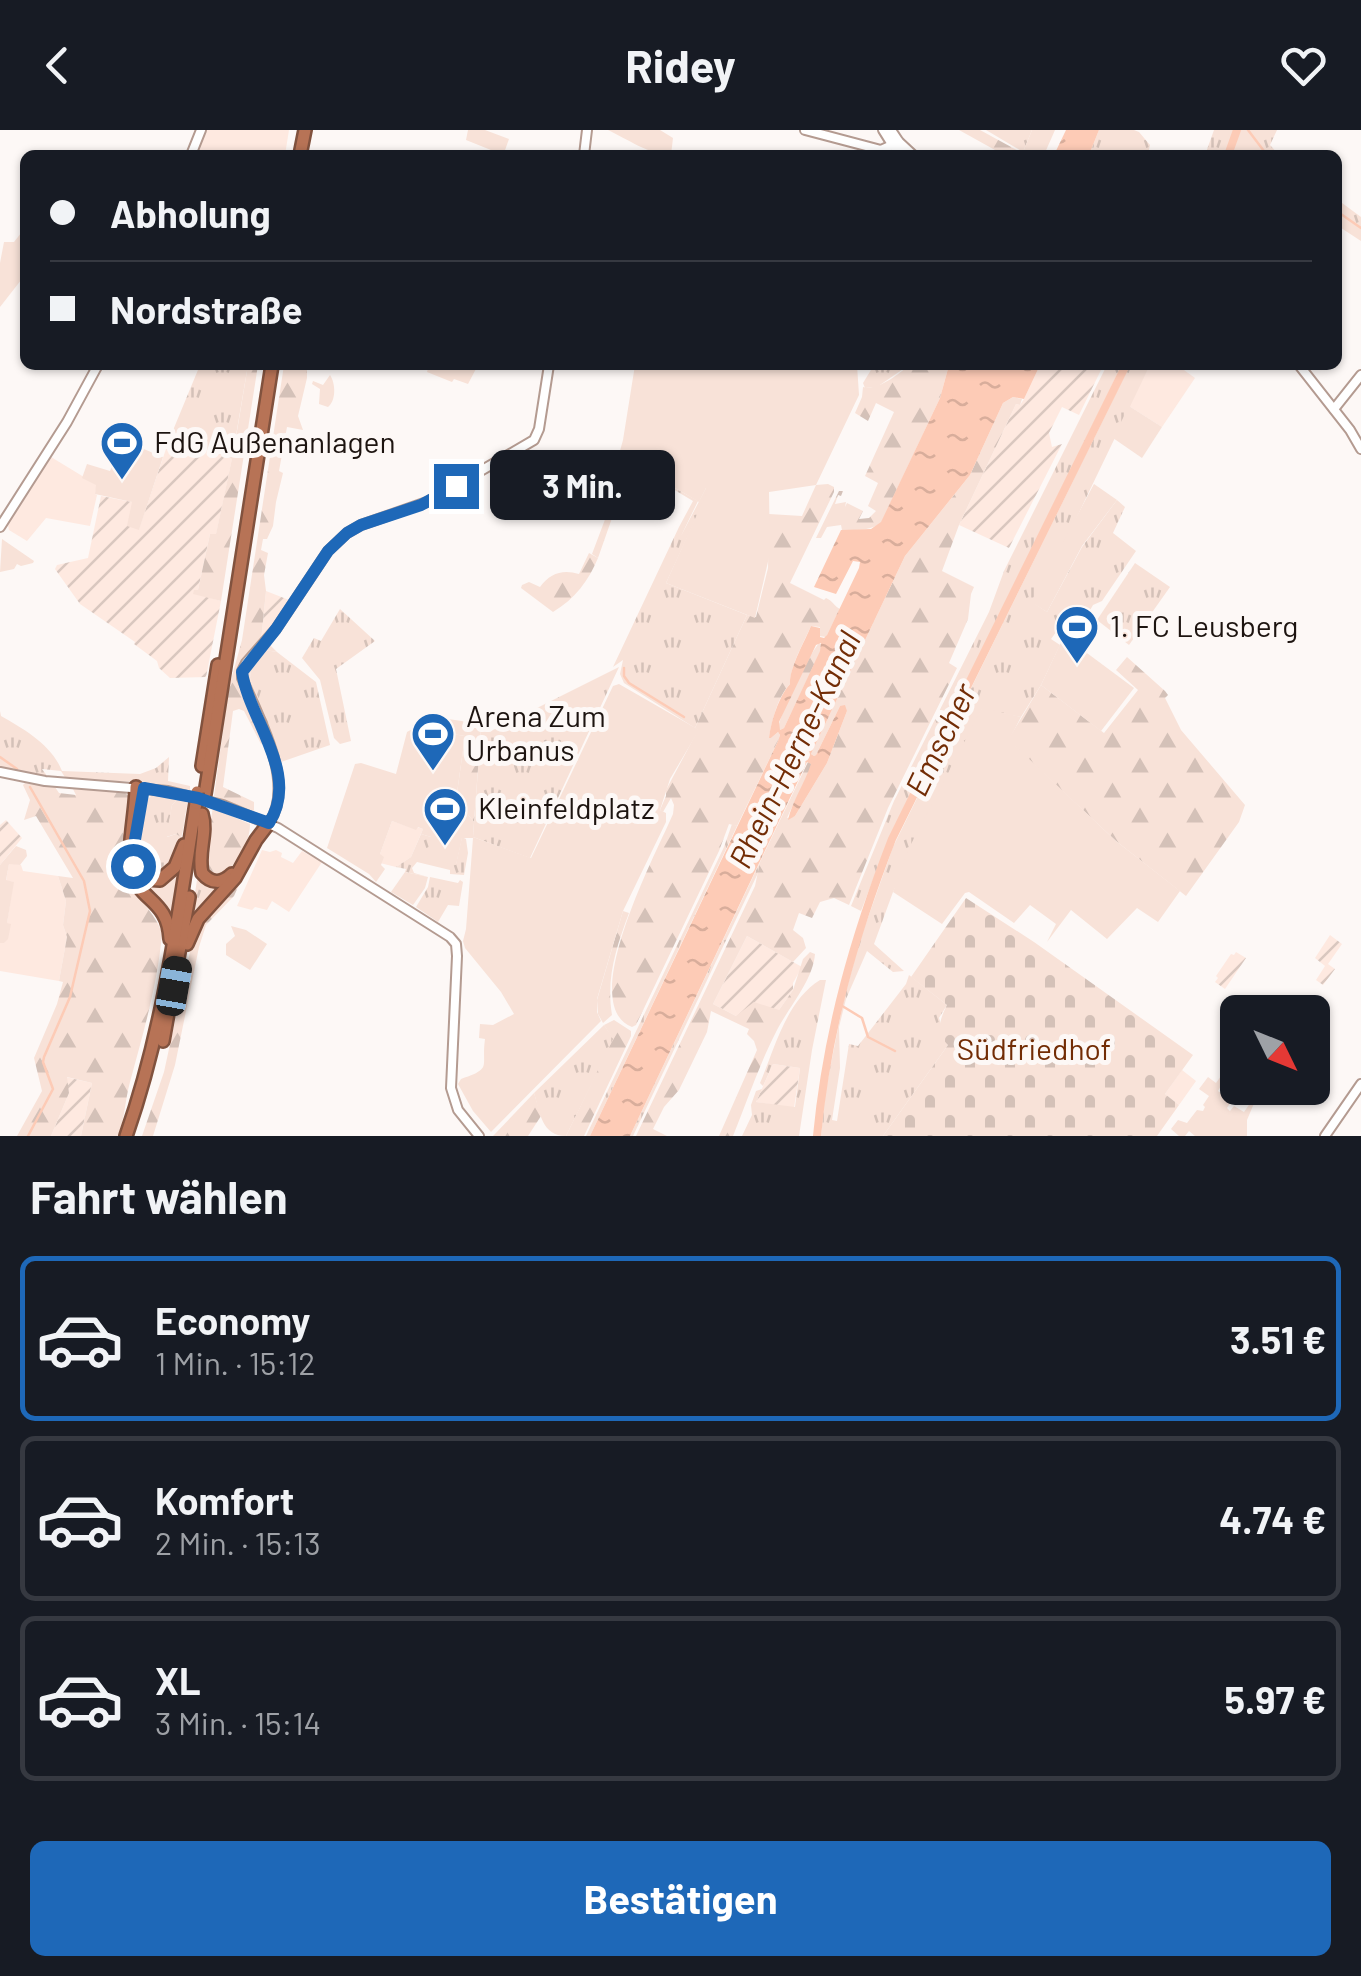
<!DOCTYPE html>
<html lang="de">
<meta charset="utf-8">
<style>
:root{--surface:#171b24;--page:#242831;--text:#f1f3f6;--muted:#9ea1a6;--line:#363941;--accent:#1e68b8}
body{margin:0;font-family:Barlow,sans-serif;background:var(--page);color:var(--text);height:100vh;display:flex;flex-direction:column;font-size:38px;white-space:nowrap}
*{box-sizing:border-box;margin:0}
p{font-size:32px;color:var(--muted)}
.icon{flex:none;width:55px;height:55px;fill:none;stroke:currentColor;stroke-width:2;stroke-linecap:round;stroke-linejoin:round}
.map{position:relative;height:1006px;overflow:hidden}
.sheet{display:flex;flex-direction:column;background:var(--surface);flex:1}
.sheet>*{flex:none}
.guide{position:absolute;left:20px;top:20px;width:1322px;height:220px;border-radius:15px;box-shadow:0 2px 8px #0004;display:grid;align-content:center;height:220px;padding:0 30px;background:var(--surface)}
.needle{width:65px;rotate:133deg}
.controls{position:absolute;left:1220px;top:865px;display:grid;gap:20px}
.controls a{display:grid;place-items:center;width:110px;height:110px;border-radius:15px;background:var(--surface);box-shadow:0 2px 8px #0004;font-size:50px}
.end{position:absolute;width:45px;height:45px;margin:-22px;border:12px solid #1e68b8;background:#fff;box-shadow:0 0 0 5px #fff}
.from{border-radius:50%}
.bubble{position:absolute;height:70px;border-radius:15px;background:var(--surface);box-shadow:0 2px 8px #0004;font-size:32px;font-weight:700;line-height:70px;text-align:center}
.car{position:absolute;width:30px;height:60px;margin:-30px -15px;border-radius:12px;box-shadow:0 0 8px 2px #0007;background:linear-gradient(#222 24%,#8ab4d8 0 40%,#222 0 76%,#8ab4d8 0 86%,#222 0)}
.guide b{display:flex;align-items:center;gap:35px;height:95px;font-size:38px}
.guide b+b{border-top:2px solid var(--line)}
.guide i{width:25px;height:25px;background:var(--text)}
ul{padding:0;list-style:none}
li{display:flex;align-items:center;gap:30px;height:165px;margin:0 20px 15px;padding:0 10px;border:5px solid var(--line);border-radius:15px}
li div{flex:1}
li b{display:block;font-size:38px}
li em{font-style:normal;font-weight:700}
li.current{border-color:var(--accent)}
li>.icon{width:90px;height:90px;stroke-width:1.5}
h2{padding:0 30px;font-size:45px;line-height:120px}
.cta{display:flex;gap:20px;margin-top:auto;padding:20px 30px}
.cta a{flex:1;height:115px;border-radius:15px;background:var(--accent);color:#fff;font-size:40px;font-weight:700;line-height:115px;text-align:center}
header{display:flex;justify-content:space-between;align-items:center;height:130px;padding:0 30px;background:var(--surface);font-size:45px;font-weight:700}
.map>svg:first-child{display:block}
.built{fill:#fee9e0}
.industrial{fill:url(#industrial-furrows)}
.grass{fill:url(#grass-tufts)}
.forest{fill:url(#forest-firs)}
.cemetery{fill:url(#cemetery-stones)}
.green{fill:#f8e2d8}
.water{fill:url(#water-ripples);fill-rule:evenodd}
.lines{fill:none;stroke-linecap:round;stroke-linejoin:round}
.stream{stroke:#fdcbb6;stroke-width:2.5}
.river{stroke:#fdcbb6;stroke-width:8}
.secondary-casing{stroke:#b49b91;stroke-width:12}
.highway-casing{stroke:#81523e;stroke-width:16}
.secondary{stroke:#fff;stroke-width:8}
.highway{stroke:#b77356;stroke-width:11}
.highway-bridge-casing{stroke:#81523e;stroke-width:16;stroke-linecap:butt}
.highway-bridge{stroke:#b77356;stroke-width:11}
.route{stroke:#1e68b8;stroke-width:12}
.labels{text-anchor:middle;stroke-width:10;stroke-linejoin:round;paint-order:stroke}
.poi-label{font-size:30px;fill:#1d1410;stroke:#fdf8f6;text-anchor:start}
.park-label{font-size:30px;fill:#722c05;stroke:#fdf8f6}
.water-label{font-size:32px;font-style:italic;fill:#732d06;stroke:#fdf8f6}
</style>
<header><svg class="icon" aria-label="back" viewBox="0 0 24 24"><path d="M15 5l-7 7 7 7"/></svg>Ridey<svg class="icon" aria-label="heart" viewBox="0 0 24 24"><path d="M12 20l-8-8c-3-5 5-10 8-4 3-6 11-1 8 4z"/></svg></header>
<div class="map">
<svg width="1361" height="1006" viewBox="0 0 1361 1006">
<defs>
<pattern id="industrial-furrows" width="10" height="10" patternUnits="userSpaceOnUse" patternTransform="scale(2.5)"><rect width="10" height="10" fill="#fee9e0"/><path d="M-1 1l2-2M0 10L10 0M9 11l2-2" fill="none" stroke="#d9c7bf"/></pattern>
<pattern id="grass-tufts" width="24" height="20" patternUnits="userSpaceOnUse" patternTransform="scale(2.5)"><rect width="24" height="20" fill="#f8e2d8"/><path d="M3 7l-1-3M5 7V3M7 7l1-3M15 17l-1-3M17 17v-4M19 17l1-3" fill="none" stroke="#d4c1b8"/></pattern>
<pattern id="forest-firs" width="22" height="20" patternUnits="userSpaceOnUse" patternTransform="scale(2.5)"><rect width="22" height="20" fill="#f8e2d8"/><path d="M5 1l3.5 6h-7zM16 11l3.5 6h-7z" fill="#d4c1b8"/></pattern>
<pattern id="cemetery-stones" width="16" height="16" patternUnits="userSpaceOnUse" patternTransform="scale(2.5)"><rect width="16" height="16" fill="#f8e2d8"/><path d="M2 7V4a2 2 0 0 1 4 0v3zM10 15v-3a2 2 0 0 1 4 0v3z" fill="#d4c1b8"/></pattern>
<pattern id="water-ripples" width="26" height="14" patternUnits="userSpaceOnUse" patternTransform="scale(2.5)"><rect width="26" height="14" fill="#fdcbb6"/><path d="M2 4q2-2 4 0t4 0M15 11q2-2 4 0t4 0" fill="none" stroke="#d8ad9b"/></pattern>
</defs>
<rect width="100%" height="100%" fill="#fdf8f6"/>
<g class="built">
<path d="M206 0H289L285 25H197Z"/>
<path d="M1150 235H1177L1195 248 1162 297 1129 276Z"/>
<path d="M51 327 97 355 95 364 97 365 90 396 46 388 27 411 9 400 8 395Z"/>
<path d="M392 691 415 699 417 697 423 699 411 727 396 737 380 733V724Z"/>
<path d="M262 720 270 722 276 720 282 723 281 727 293 733 302 721 322 732 289 782 272 771 267 780 255 777 252 780 237 776Z"/>
<path d="M9 733 21 735 23 741 58 746 66 771 63 795 67 807 59 851 0 841V813H4L13 752 6 751Z"/>
<path d="M1182 940 1196 951 1179 975 1165 964Z"/>
</g>
<g class="industrial">
<path d="M1040 235H1092L1101 240 1079 285 1062 277 1049 303 1052 317 1062 314 1009 418 959 395 1016 274 1020 275 1024 269Z"/>
<path d="M169 310 191 315 232 329 216 405 210 404 198 460 194 463 221 471 206 547 170 548 159 538 157 531 134 514 135 512 80 474 55 439 57 435 88 428 101 366 132 372 139 399Z"/>
<path d="M266 461 289 470 261 511Z"/>
<path d="M6 690 22 708 0 735V695Z"/>
<path d="M1330 805 1342 814 1328 834 1335 839 1323 855 1316 850 1325 836 1315 828Z"/>
<path d="M747 806 802 837 793 853V860L779 880 736 886 713 874Z"/>
<path d="M1236 822 1246 828 1225 859 1215 852 1218 848 1216 846 1231 824 1234 825Z"/>
<path d="M773 934 800 938 794 978 756 972Z"/>
<path d="M66 947 92 953 81 1006H51L69 963Z"/>
</g>
<g class="grass">
<path d="M986 0H1032L1023 22Z"/>
<path d="M1099 0H1134L1139 2 1150 15 1148 25 1119 21 1117 25 1101 23 1099 25H1089Z"/>
<path d="M1214 0H1277L1270 15 1279 25H1254L1249 22 1247 25H1205Z"/>
<path d="M1338 70 1361 87V111L1338 96Z"/>
<path d="M200 235H248L232 329 191 315 169 310Z"/>
<path d="M874 235H909L877 257 865 258 863 253Z"/>
<path d="M1107 235H1122L889 708 861 781 851 776 894 671 989 482 1004 441Z"/>
<path d="M1130 235H1150L1035 474 1047 482 1082 417 1117 370 1125 377 1113 403 1136 421 1102 471 1093 475 1088 484 1091 491 1072 480 1051 509 1060 515 1041 555 1021 587 982 579 893 762 874 814 904 841 893 842 867 821 846 869 839 897 840 938 832 990 837 991 849 914 858 916 906 854 909 845 947 875 939 888 948 915 883 1006H821L825 964 843 873 859 813 893 717Z"/>
<path d="M627 331 698 371 681 406 706 358H710L666 453 747 485 695 598 624 553 620 544 623 530 613 537 679 397 693 371 631 334 598 428 592 424Z"/>
<path d="M1135 433 1170 457 1129 515 1097 490Z"/>
<path d="M340 479 375 511 336 539 351 611 340 614 334 608 320 550 302 528 314 508 321 511Z"/>
<path d="M265 520 277 522 316 552 330 615 281 632 276 614 273 613 271 606H273L250 548 251 538Z"/>
<path d="M619 537 530 728 473 707 481 599 488 602 495 599Z"/>
<path d="M0 581 1 586C24 599 52 615 62 641L140 644 156 638 169 627 168 651 190 656V660L140 652 66 649 61 641 42 639 48 647 0 637Z"/>
<path d="M152 665 178 669 172 675 167 707 176 704 180 706 187 681 178 723 165 745 147 747 137 738 135 731 145 672Z"/>
<path d="M732 694 737 696 590 1006H586L724 717Z"/>
<path d="M421 704 431 707 456 734 462 707 466 709 468 723 464 745 450 744V740L417 732 412 738 414 743 428 747 405 742 406 739 396 737 411 727Z"/>
<path d="M181 732 172 791 134 742 151 753Z"/>
<path d="M760 732 758 743 633 1006H630Z"/>
<path d="M198 743 231 750 190 797Z"/>
<path d="M430 747 458 753 460 750 463 752 459 776 448 775 438 792 416 777 428 757Z"/>
<path d="M820 850H826L812 920 799 1006H742L752 985 751 975 756 961 762 959 756 972 795 977 800 938 773 934 763 956 760 953C775 918 786 871 820 850Z"/>
<path d="M604 895 614 909 566 1006C542 1006 540 983 534 963Z"/>
</g>
<g class="forest">
<path d="M959 0H980L1026 25H1004Z"/>
<path d="M248 235H258L221 471 193 464 194 460H198L210 404H216L234 319Z"/>
<path d="M284 235H307V248L298 286 303 300 287 297 279 341 283 343 276 372 273 396 267 409H263L261 420 268 423 264 445 266 461 261 511 241 533 236 545 264 613 261 614 244 581 239 579 233 581 223 657 254 672V681L214 666 229 557 242 510Z"/>
<path d="M909 235H949L940 268 881 393C870 401 855 400 842 400L841 395 827 397 821 408H816L839 361H843L841 366 838 365 835 374 846 372 845 377 847 373 863 381 859 389 869 388 876 381 868 376 878 353 865 346 894 282 876 273 868 291 855 283 862 267 863 257C877 261 898 245 909 235Z"/>
<path d="M1013 267 1022 269 1020 275 1016 274 959 395 942 441 974 457 971 464 968 489 949 533 957 538 888 678 849 775 834 768 820 772 812 788 799 783 793 800 803 808 806 818 793 832 747 806 713 874 736 886 754 872 779 880 793 860 803 829 810 822 815 824C813 851 788 878 776 902 759 935 747 972 733 1006H719L757 920 754 911 747 904 749 899 711 881 707 902 679 960 664 977 653 999 667 1006H636L755 756 760 732 808 632 812 634C806 653 795 669 787 688L795 686 827 633 847 581 840 576 816 625 814 626 811 624 905 426 970 345 1003 273Z"/>
<path d="M828 354 834 357V362L790 453 824 470 826 468C833 471 834 476 840 479L826 507 819 506 820 497 811 496C804 512 790 536 790 554 778 566 772 590 769 608H771L778 602 780 605 778 611 737 696 729 694 719 721 636 895 632 897C575 875 657 722 673 684L674 675 671 668 663 682 660 680 666 666V660L698 600 695 598 747 485 756 487 768 438 769 384 802 386 816 355Z"/>
<path d="M589 423 598 428C589 450 575 469 553 482L521 458 522 455 529 452 540 457C550 443 563 439 579 444Z"/>
<path d="M268 513 277 522 265 520 251 538 250 548 274 605 271 607 273 613H276L283 648 245 546 249 534Z"/>
<path d="M819 513 822 515 821 520 784 598 780 600 778 597C785 573 804 533 819 513Z"/>
<path d="M1127 527 1165 561 1168 565 1165 568 1181 600 1245 675 1239 692 1186 766 1116 711 1008 610 1041 555 1104 603 1138 560 1116 540Z"/>
<path d="M441 588 462 591 481 599 474 692 456 670 465 606 414 598 412 595Z"/>
<path d="M25 653 55 657 59 663 76 665 73 659 124 662 132 669C130 686 123 735 128 749 136 768 155 782 162 803 158 853 143 904 130 952 125 970 125 988 118 1006H81L92 953 67 947 69 963 51 1006H17L42 961 34 928 57 874 63 852 59 851 67 807 63 795 66 771 58 746 73 748 36 686 24 690 30 670 23 655Z"/>
<path d="M178 669 188 671 181 707 176 704 166 707 172 675Z"/>
<path d="M213 678 250 694C250 714 235 738 217 748L207 743 203 728Z"/>
<path d="M248 735 234 766 206 795 199 817 175 935 153 1006H142L164 942 193 808 200 793Z"/>
<path d="M623 781 629 783C616 818 606 848 612 885L603 893 598 884 597 870Z"/>
<path d="M614 890 631 901V906L584 1006H566L613 909 604 895Z"/>
<path d="M534 963 541 986 528 1006H493Z"/>
</g>
<path class="cemetery" d="M966 768 1034 812 1193 925 1165 964 1179 975 1157 1006H883L948 915C935 902 940 889 947 875L911 847Z"/>
<g class="green">
<path d="M468 0H485L509 9 504 23 501 24 466 10Z"/>
<path d="M608 0H660L673 8 671 25C650 25 627 9 608 0Z"/>
<path d="M1032 0H1055L1044 25H1029L1023 22Z"/>
<path d="M25 98V145L0 177V133L4 112H14Z"/>
<path d="M429 235H478L468 254 454 249 452 252 427 242Z"/>
<path d="M635 235H857L859 265 816 355 769 362 770 423 755 488 666 453 709 358H706L699 372 631 332 618 328 623 310Z"/>
<path d="M330 245C336 254 336 271 328 277L319 274 320 259 312 254 313 251 323 255Z"/>
<path d="M1129 276 1162 297 1142 328 1113 308Z"/>
<path d="M122 310 163 327 139 400 127 396 132 372 95 364 96 355 82 348 87 334 110 341Z"/>
<path d="M1094 354 1117 370 1082 416 1047 482 1031 472Z"/>
<path d="M2 409 34 431 33 433 21 436 17 434 14 439 0 442Z"/>
<path d="M1064 506 1134 558 1101 601 1041 555Z"/>
<path d="M619 554 699 600 670 649 660 680 666 683V692L623 781 597 869V882L601 891 491 1002 473 981 458 954 461 949C493 938 481 938 485 909L479 908 480 894 493 895 514 884 501 862 465 818 463 811 466 799 473 708H462L456 735 426 728 431 707 421 704 423 699 418 697 416 700 392 691 380 724 384 727 381 735 385 739 376 752 369 744 327 718 355 634 361 633 396 644 407 602 414 598 465 606 456 670 474 692 473 707 531 728 613 556Z"/>
<path d="M982 578 1021 587 1009 610 1116 711 1180 761 1158 792 1137 778 1107 809 1071 780 1047 812 1056 794 1030 775 1014 793 969 762 965 763 942 794 893 762 910 716Z"/>
<path d="M16 716 26 720 27 726 20 735 9 734 6 750 14 752 7 793 11 794 8 809 4 813H0V735Z"/>
<path d="M405 742 428 747 425 758 413 775 391 762Z"/>
<path d="M231 796 246 800 267 814 250 840 226 825V814L235 806Z"/>
<path d="M1221 946 1225 949 1218 961 1227 967 1235 957 1239 959 1227 978 1230 981 1234 976 1244 982 1253 969 1255 971 1247 990V1006H1195L1189 1001 1185 1006H1179L1171 999 1178 990 1187 993 1197 980 1203 981 1205 977 1203 975 1209 966 1199 959 1208 947 1216 953Z"/>
</g>
<g class="water">
<path d="M1066 0H1099L1089 25H1054Z"/>
<path d="M949 235H1040L1024 269 1013 267 1003 273 970 345 905 426 811 624 814 626 816 625 840 576 845 575 847 581 827 633 795 686 788 690C792 671 805 653 811 634L807 632 630 1006H590L778 611 780 605 778 602 771 608H769C771 591 779 566 790 554 789 538 805 511 811 496L820 498V507L824 508 827 505 859 438 860 432 853 431 836 464 814 457 841 400 871 399 881 392 940 268ZM821 513 820 521 784 598 780 600 779 592 816 515Z"/>
</g>
<g class="lines">
<g class="stream">
<path d="M1248 0 1267 25"/>
<path d="M1338 82 1361 98"/>
<path d="M624 538V546L629 553 684 587"/>
<path d="M0 627 17 639"/>
<path d="M839 874 862 888 868 907 895 921"/>
<path d="M28 1006 53 959 43 932 44 927 70 867 90 781 84 751 30 657"/>
</g>
<g class="river">
<path d="M1228 25 1237 0"/>
<path d="M817 1006C827 901 854 807 892 709L1126 235"/>
</g>
<defs>
<g id="secondary">
<path d="M805 0 881 20 899 12"/>
<path d="M883 0 893 16 903 25"/>
<path d="M891 0 899 12 913 25"/>
<path d="M191 25 201 0"/>
<path d="M584 25 587 0"/>
<path d="M1299 235 1350 300 1361 319"/>
<path d="M1334 279 1361 245"/>
<path d="M0 397 67 292 98 235"/>
<path d="M0 642 45 651 168 661 223 675 278 698 450 807 456 814 457 826 451 958 458 980 479 1006"/>
<path d="M269 693C296 653 259 589 242 548V541L246 533 276 499 328 421 347 403 361 395 427 372 534 310 539 299 549 235"/>
<path d="M1325 1006 1361 954"/>
</g>
<g id="highway">
<path d="M300 25 305 0"/>
<path d="M202 636 218 535"/>
<path d="M136 657C136 680 126 725 132 743 141 772 168 770 170 809"/>
<path d="M205 664 272 235"/>
<path d="M202 684C208 703 197 723 202 743 211 754 222 754 232 744"/>
<path d="M134 738 144 749 160 750 175 737 184 715"/>
<path d="M187 814 198 789 235 748 256 710 269 693"/>
<path d="M163 911 189 767"/>
<path d="M126 1006C164 898 178 785 196 673"/>
</g>
</defs>
<use href="#secondary" class="secondary-casing"/>
<use href="#highway" class="highway-casing"/>
<use href="#secondary" class="secondary"/>
<use href="#highway" class="highway"/>
<defs>
<path id="highway-bridge" d="M196 673 197 662"/>
</defs>
<use href="#highway-bridge" class="highway-bridge-casing"/>
<use href="#highway-bridge" class="highway-bridge"/>
</g>
<g class="lines">
<path class="route" d="M133 736V721L144 658 198 668 269 693C301 644 249 590 242 542L276 499 328 421 347 403 361 395 421 375 456 356"/>
</g>
<defs>
<symbol id="stadium-pin" viewBox="-11 -11 22 30"><path d="M0 17L-7.5 6A9.5 9.5 0 1 1 7.5 6Z" fill="#1e68b8" stroke="#fdf8f6"/><path d="M0-5a6.5 5 0 1 0 0 10a6.5 5 0 1 0 0-10ZM-3.5-1.8h7v3.6h-7Z" fill="#fff"/></symbol>
</defs>
<g fill-rule="evenodd">
<use href="#stadium-pin" x="97" y="288" width="50" height="68"/>
<use href="#stadium-pin" x="1052" y="472" width="50" height="68"/>
<use href="#stadium-pin" x="408" y="579" width="50" height="68"/>
<use href="#stadium-pin" x="420" y="654" width="50" height="68"/>
</g>
<g class="labels">
<g class="poi-label">
<text x="154" y="323">FdG Außenanlagen</text>
<text x="1110" y="507">1. FC Leusberg</text>
<text x="466" y="597">Arena Zum<tspan x="466" dy="34">Urbanus</tspan></text>
<text x="478" y="689">Kleinfeldplatz</text>
</g>
<g class="park-label">
<text x="1034" y="930">Südfriedhof</text>
</g>
<g class="water-label">
<text transform="translate(941 610) rotate(-64)" y="11">Emscher</text>
<text transform="translate(795 620) rotate(-64)" y="11">Rhein-Herne-Kanal</text>
</g>
</g>
</svg>
<div class="controls">
<a><svg class="needle" viewBox="-14 -14 28 28"><path d="M0-13l5 13h-10z" fill="#e53935"/><path d="M0 13l5-13h-10z" fill="#9ea1a6"/></svg></a>
</div>
<i class="end from" style="left:133px;top:736px"></i>
<i class="end" style="left:456px;top:356px"></i>
<div class="bubble" style="left:490px;top:320px;width:185px">3 Min.</div>
<i class="car" style="left:174px;top:856px;rotate:10deg"></i>
<div class="guide">
<b><i class="from"></i>Abholung</b>
<b><i></i>Nordstraße</b>
</div>
</div>
<section class="sheet">
<h2>Fahrt wählen</h2>
<ul>
<li class="current"><svg class="icon" aria-label="car" viewBox="0 0 24 24"><path d="M5 17H2v-5l4-1 3-4h7l3 4 3 1v5h-3M9 17h6M6 11h13"/><circle cx="7" cy="17" r="2"/><circle cx="17" cy="17" r="2"/></svg><div><b>Economy</b><p>1 Min. · 15:12</p></div><em>3.51 €</em></li>
<li><svg class="icon" aria-label="car" viewBox="0 0 24 24"><path d="M5 17H2v-5l4-1 3-4h7l3 4 3 1v5h-3M9 17h6M6 11h13"/><circle cx="7" cy="17" r="2"/><circle cx="17" cy="17" r="2"/></svg><div><b>Komfort</b><p>2 Min. · 15:13</p></div><em>4.74 €</em></li>
<li><svg class="icon" aria-label="car" viewBox="0 0 24 24"><path d="M5 17H2v-5l4-1 3-4h7l3 4 3 1v5h-3M9 17h6M6 11h13"/><circle cx="7" cy="17" r="2"/><circle cx="17" cy="17" r="2"/></svg><div><b>XL</b><p>3 Min. · 15:14</p></div><em>5.97 €</em></li>
</ul>
<div class="cta"><a>Bestätigen</a></div>
</section>
